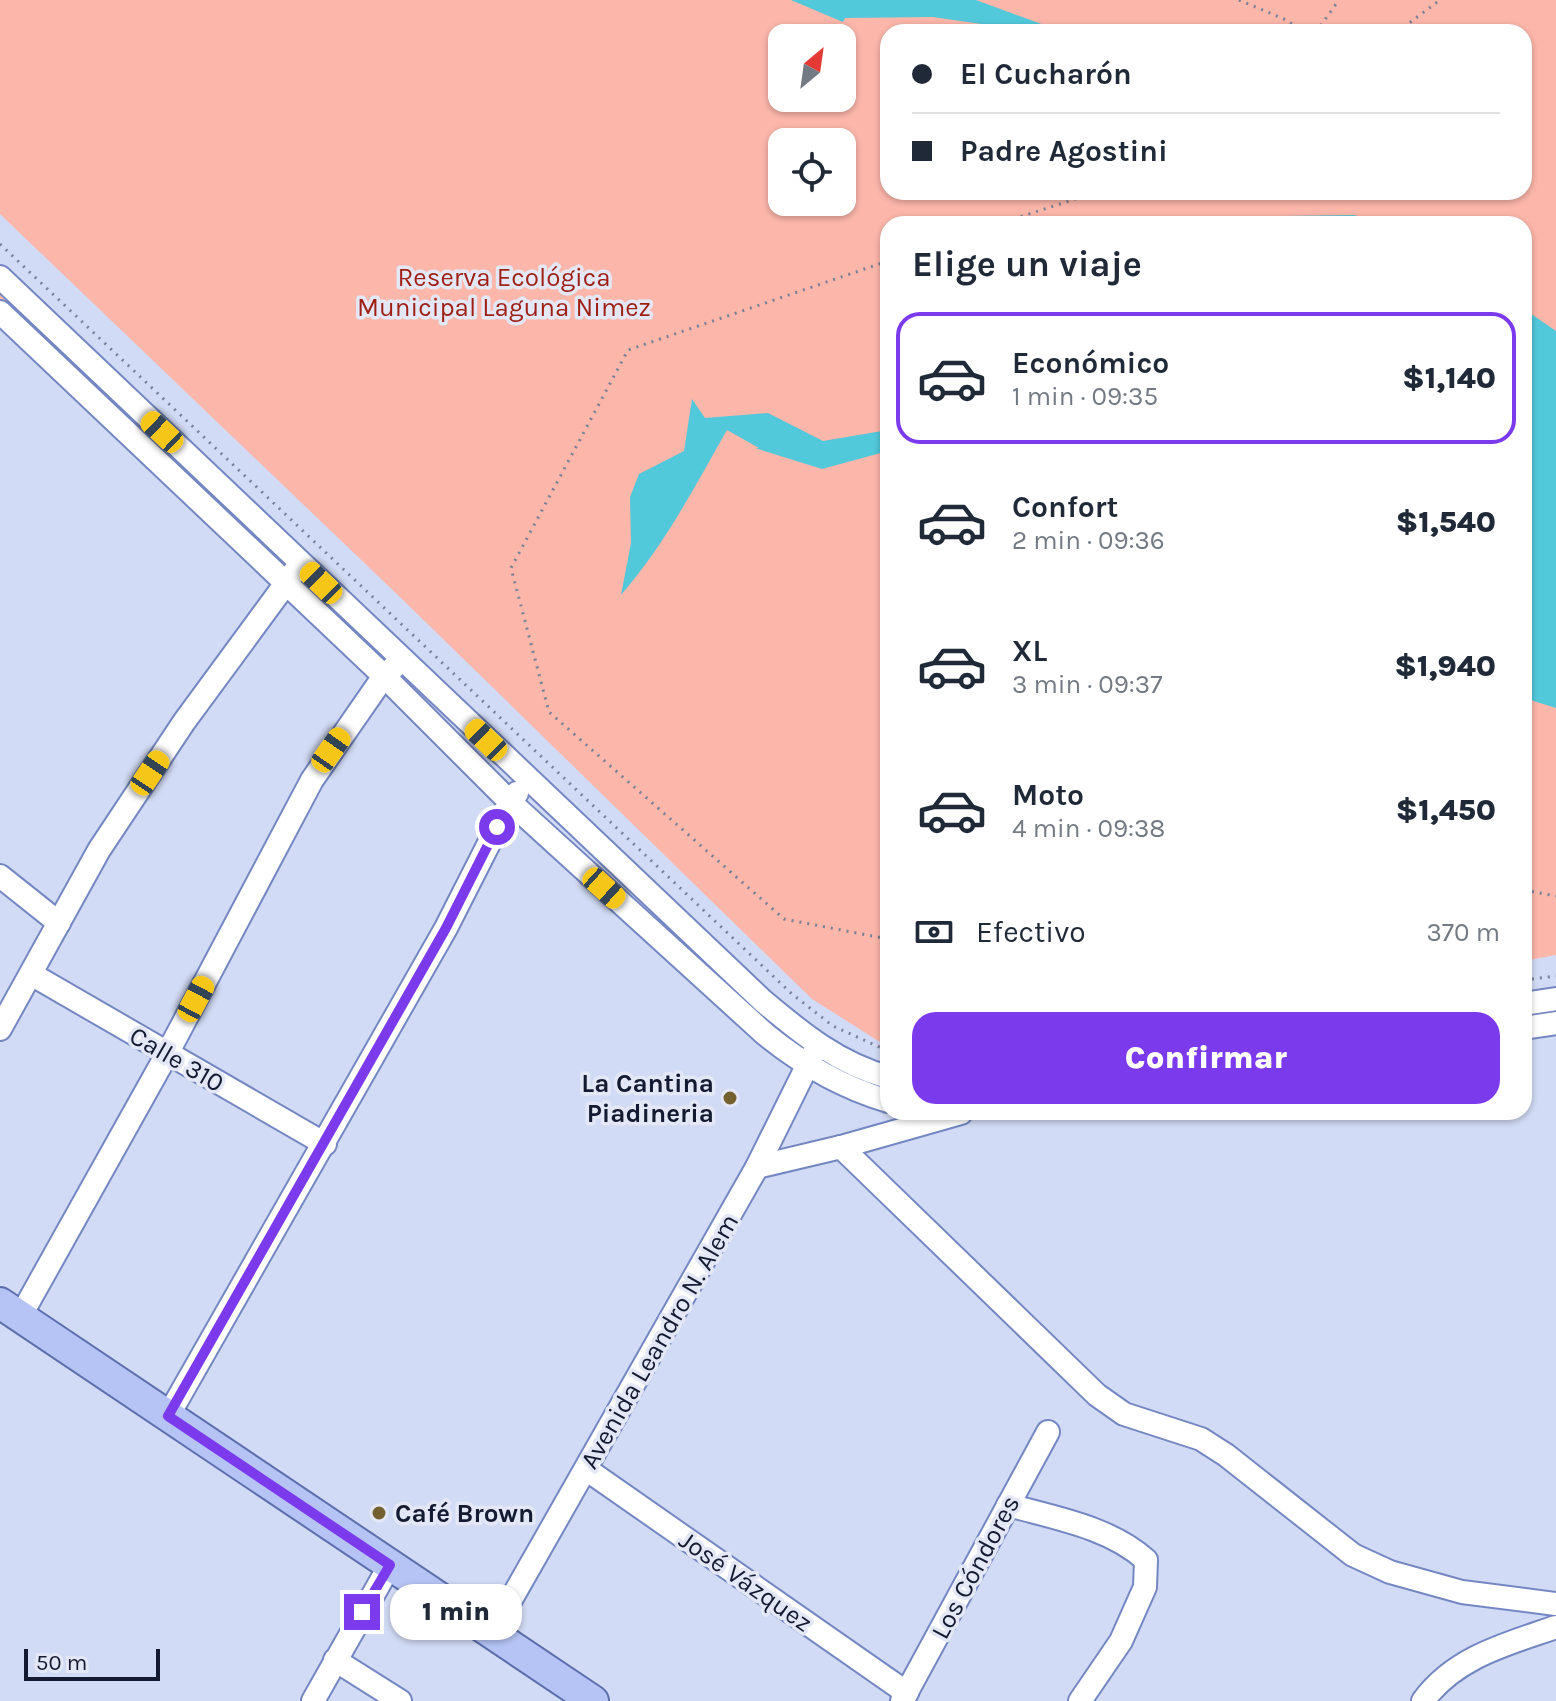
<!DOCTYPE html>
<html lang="es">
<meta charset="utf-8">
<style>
:root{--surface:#fff;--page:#f2f2f3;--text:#1f2937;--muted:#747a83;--line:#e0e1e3;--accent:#7c3aed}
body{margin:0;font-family:Karla,sans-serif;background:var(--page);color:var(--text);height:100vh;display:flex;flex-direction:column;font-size:30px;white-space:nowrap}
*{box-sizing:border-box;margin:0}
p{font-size:26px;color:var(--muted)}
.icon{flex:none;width:44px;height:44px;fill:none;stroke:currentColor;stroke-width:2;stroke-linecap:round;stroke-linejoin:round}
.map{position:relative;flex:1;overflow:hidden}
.sheet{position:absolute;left:880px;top:216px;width:652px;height:904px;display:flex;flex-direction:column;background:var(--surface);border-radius:24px;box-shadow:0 2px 6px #0004}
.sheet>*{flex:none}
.top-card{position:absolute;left:880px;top:24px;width:652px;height:176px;border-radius:24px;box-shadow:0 2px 6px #0004;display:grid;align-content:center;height:176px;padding:0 32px;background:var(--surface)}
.needle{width:52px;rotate:29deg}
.tools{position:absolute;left:768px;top:24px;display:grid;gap:16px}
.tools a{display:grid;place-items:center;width:88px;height:88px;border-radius:16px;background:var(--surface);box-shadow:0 2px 6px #0004;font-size:40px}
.scale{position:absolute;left:24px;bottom:20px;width:136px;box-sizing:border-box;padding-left:8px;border:4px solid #131a31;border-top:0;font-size:22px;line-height:28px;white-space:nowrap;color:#131a31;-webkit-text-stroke:6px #e4e8f6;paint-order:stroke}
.end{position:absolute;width:36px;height:36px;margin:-18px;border:10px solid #7c3aed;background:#fff;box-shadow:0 0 0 4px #fff}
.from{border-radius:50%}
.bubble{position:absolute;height:56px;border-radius:24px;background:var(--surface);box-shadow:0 2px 6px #0004;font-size:26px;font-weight:800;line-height:56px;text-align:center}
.car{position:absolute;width:24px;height:48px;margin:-24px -12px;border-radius:10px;box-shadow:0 0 6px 2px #0007;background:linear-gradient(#f5c518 24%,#345 0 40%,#f5c518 0 76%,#345 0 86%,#f5c518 0)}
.top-card b{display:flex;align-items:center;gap:28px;height:76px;font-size:30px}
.top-card b+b{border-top:2px solid var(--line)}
.top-card i{width:20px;height:20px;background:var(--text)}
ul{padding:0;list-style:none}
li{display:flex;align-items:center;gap:24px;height:132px;margin:0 16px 12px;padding:0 16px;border:4px solid transparent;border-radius:24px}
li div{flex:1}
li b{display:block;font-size:30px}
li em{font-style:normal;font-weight:800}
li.on{border-color:var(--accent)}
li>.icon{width:72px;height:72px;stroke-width:1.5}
h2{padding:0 32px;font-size:36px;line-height:96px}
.pay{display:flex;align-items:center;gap:20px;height:88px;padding:0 32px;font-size:30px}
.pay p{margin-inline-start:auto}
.primary-button{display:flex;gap:16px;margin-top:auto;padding:16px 32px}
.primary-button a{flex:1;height:92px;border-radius:24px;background:var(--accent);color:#fff;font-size:32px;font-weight:800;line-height:92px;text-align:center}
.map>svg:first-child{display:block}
.green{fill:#fcb6aa;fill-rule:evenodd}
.water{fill:#52c9db}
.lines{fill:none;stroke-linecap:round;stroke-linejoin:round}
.minor-casing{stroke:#7487c2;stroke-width:26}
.major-casing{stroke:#5c6fac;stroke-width:34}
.path{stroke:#798199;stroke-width:3;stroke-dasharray:2 6;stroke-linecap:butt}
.minor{stroke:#fff;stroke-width:22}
.major{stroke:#b5c4f5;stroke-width:30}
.route{stroke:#7c3aed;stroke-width:10}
.poi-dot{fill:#73612f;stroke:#e4e8f6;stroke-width:3}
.labels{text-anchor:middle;stroke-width:7;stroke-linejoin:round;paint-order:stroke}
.park-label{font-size:26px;fill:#9f1f14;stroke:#e4e8f6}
.street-label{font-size:26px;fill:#131a31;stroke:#e4e8f6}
.poi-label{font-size:26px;font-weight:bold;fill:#131a31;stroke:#e4e8f6;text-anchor:end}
</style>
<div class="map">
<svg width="1556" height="1701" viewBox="0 0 1556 1701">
<rect width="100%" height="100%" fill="#d2dbf5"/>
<g class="green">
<path d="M0 0H1556V955L1524 961V224H888V1047L812 999 402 599 0 214ZM888 32H1524V192H888ZM782 38H842V98H782ZM782 142H842V202H782Z"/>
<path d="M0 289 268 544 267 550 261 548 0 299Z"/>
</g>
<g class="water">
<path d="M791 0H976L1047 26 1052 32H1004L995 26 933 17 845 18 843 22Z"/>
<path d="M1353 215 1399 224H1274L1283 216Z"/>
<path d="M1524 309 1556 331V708L1524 698Z"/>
<path d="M692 399 705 418 768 413 823 441 888 430V451L822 469 755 448H759L727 430C694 488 665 544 621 595L631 543 630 497 639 474 684 451Z"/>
</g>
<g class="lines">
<defs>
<g id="minor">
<path d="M0 277 763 1001C801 1033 839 1064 888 1077"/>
<path d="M0 312 384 676 510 802 765 1034C803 1065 841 1087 888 1101"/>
<path d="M0 876 59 923"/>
<path d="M31 974 325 1144"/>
<path d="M1524 1004 1556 999"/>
<path d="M1524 1028 1556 1023"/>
<path d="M0 1029 99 850 184 722 295 571"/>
<path d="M841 1147 1097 1395 1124 1414 1201 1439 1226 1455 1353 1555 1390 1572 1462 1592 1556 1604"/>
<path d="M757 1167 841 1147 961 1113"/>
<path d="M20 1317 167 1054 312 780 384 676 394 667"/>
<path d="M168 1416 446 928 510 802 517 793"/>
<path d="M586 1469 907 1693"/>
<path d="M1008 1505C1055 1518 1109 1527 1146 1560L1145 1587 1121 1641 1080 1701"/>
<path d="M492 1633 757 1167 812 1056"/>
<path d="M335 1660 400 1701"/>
<path d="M313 1701 390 1565"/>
<path d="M902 1701 1048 1432"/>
<path d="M1423 1701C1455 1657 1507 1644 1556 1627"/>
</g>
<path id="major" d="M0 1303 593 1701"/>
</defs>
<use href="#minor" class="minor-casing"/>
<use href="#major" class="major-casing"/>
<g class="path">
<path d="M1239 0 1284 19 1305 32"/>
<path d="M1316 32 1339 0"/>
<path d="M1397 32 1440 0"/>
<path d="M1316 192 1317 197"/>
<path d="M998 224 1097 192"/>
<path d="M0 244 792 994 833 1026 888 1051"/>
<path d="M888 261 628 350 511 568 549 712 784 919 888 939"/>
<path d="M1524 890 1556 896"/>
<path d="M1524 980 1556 976"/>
</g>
<use href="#minor" class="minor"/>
<use href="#major" class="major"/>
</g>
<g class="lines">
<path class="route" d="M362 1612 390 1565 168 1416 446 928 497 827"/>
</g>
<g class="poi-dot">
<circle cx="730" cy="1098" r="8"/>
<circle cx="379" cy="1513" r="8"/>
</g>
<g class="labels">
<g class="park-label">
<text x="504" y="286">Reserva Ecológica<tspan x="504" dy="30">Municipal Laguna Nimez</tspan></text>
</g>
<g class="street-label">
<text transform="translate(177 1059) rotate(30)" y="9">Calle 310</text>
<text transform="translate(659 1341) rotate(-60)" y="9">Avenida Leandro N. Alem</text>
<text transform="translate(975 1567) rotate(-62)" y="9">Los Cóndores</text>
<text transform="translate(746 1581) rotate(35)" y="9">José Vázquez</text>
</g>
<g class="poi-label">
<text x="714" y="1092">La Cantina<tspan x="714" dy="30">Piadineria</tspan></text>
<text x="395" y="1522" text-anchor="start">Café Brown</text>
</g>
</g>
</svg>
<div class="tools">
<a><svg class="needle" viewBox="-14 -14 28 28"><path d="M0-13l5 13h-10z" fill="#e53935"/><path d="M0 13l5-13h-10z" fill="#747a83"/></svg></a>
<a><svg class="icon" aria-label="locate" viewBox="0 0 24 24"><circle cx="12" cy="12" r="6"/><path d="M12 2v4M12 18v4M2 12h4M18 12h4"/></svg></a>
</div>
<div class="scale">50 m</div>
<i class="end from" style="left:497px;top:827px"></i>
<i class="end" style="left:362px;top:1612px"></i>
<div class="bubble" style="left:390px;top:1584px;width:132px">1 min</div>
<i class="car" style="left:162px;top:432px;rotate:313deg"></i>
<i class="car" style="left:321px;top:583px;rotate:314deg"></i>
<i class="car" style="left:486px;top:740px;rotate:314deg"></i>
<i class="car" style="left:331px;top:750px;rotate:35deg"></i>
<i class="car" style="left:150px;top:773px;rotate:34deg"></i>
<i class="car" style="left:604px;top:888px;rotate:132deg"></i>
<i class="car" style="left:196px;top:999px;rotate:28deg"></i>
<div class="top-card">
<b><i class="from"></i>El Cucharón</b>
<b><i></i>Padre Agostini</b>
</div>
<section class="sheet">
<h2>Elige un viaje</h2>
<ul>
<li class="on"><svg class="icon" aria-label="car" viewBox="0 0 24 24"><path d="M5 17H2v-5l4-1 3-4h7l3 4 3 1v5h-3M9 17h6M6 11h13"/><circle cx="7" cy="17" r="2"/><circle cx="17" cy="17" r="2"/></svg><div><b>Económico</b><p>1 min · 09:35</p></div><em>$1,140</em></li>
<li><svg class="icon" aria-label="car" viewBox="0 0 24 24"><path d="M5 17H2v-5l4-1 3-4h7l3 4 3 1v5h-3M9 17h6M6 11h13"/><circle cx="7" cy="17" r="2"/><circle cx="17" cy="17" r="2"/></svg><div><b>Confort</b><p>2 min · 09:36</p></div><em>$1,540</em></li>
<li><svg class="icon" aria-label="car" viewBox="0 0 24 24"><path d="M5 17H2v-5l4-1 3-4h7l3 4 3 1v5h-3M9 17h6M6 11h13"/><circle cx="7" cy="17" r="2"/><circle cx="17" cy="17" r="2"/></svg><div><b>XL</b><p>3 min · 09:37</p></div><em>$1,940</em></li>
<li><svg class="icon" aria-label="car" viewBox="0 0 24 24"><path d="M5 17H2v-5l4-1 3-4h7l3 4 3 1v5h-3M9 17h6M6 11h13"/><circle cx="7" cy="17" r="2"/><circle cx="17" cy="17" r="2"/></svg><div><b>Moto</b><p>4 min · 09:38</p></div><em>$1,450</em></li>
</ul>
<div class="pay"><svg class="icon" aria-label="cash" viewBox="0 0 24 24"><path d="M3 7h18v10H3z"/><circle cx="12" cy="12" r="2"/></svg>Efectivo<p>370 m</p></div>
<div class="primary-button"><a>Confirmar</a></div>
</section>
</div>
